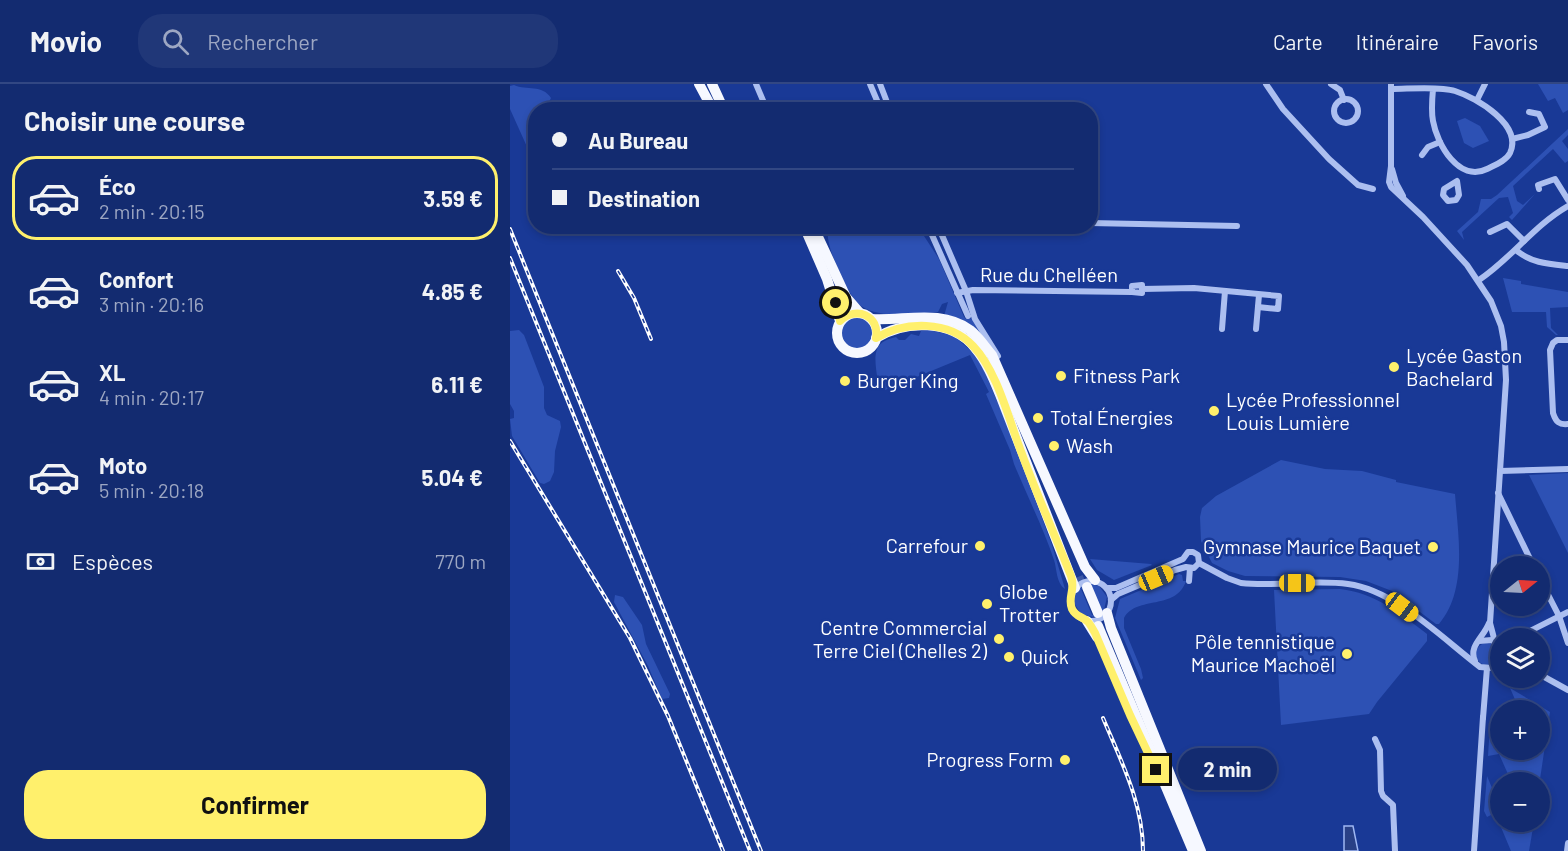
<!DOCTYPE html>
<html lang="fr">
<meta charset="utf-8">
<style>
:root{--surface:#132b70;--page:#203778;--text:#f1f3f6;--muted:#9da7c3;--line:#324783;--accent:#fff06c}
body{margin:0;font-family:Barlow,sans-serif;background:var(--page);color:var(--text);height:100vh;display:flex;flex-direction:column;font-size:22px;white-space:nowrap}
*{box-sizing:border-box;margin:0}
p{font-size:20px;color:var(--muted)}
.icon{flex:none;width:33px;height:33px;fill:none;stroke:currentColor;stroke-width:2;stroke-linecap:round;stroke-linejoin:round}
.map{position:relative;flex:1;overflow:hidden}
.drawer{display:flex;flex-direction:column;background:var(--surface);width:510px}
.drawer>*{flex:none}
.hud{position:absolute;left:18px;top:18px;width:570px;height:132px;border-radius:24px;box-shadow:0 3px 9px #0003,0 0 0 2px var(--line);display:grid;align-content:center;height:132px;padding:0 24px;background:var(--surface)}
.needle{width:39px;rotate:72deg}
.controls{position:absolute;left:980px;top:472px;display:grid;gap:12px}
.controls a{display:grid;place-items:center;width:60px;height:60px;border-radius:50%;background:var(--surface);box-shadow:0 3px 9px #0003,0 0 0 2px var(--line);font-size:30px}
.end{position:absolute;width:27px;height:27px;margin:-14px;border:8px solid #fff06c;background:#111;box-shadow:0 0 0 3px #111}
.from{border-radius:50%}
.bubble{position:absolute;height:42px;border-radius:21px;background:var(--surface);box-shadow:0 3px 9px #0003,0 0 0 2px var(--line);font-size:20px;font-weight:700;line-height:42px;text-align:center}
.car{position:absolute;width:18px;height:36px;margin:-18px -9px;border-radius:8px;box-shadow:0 0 4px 2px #0007;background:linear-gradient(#f5c518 24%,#345 0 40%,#f5c518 0 76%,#345 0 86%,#f5c518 0)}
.hud b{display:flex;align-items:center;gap:21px;height:57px;font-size:22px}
.hud b+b{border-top:2px solid var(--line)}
.hud i{width:15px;height:15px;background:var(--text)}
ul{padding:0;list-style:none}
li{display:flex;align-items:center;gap:18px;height:84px;margin:0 12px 9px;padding:0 12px;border:3px solid transparent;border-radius:24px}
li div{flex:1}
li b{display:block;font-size:22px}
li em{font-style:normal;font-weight:700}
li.current{border-color:var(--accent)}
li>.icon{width:54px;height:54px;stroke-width:1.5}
h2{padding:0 24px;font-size:27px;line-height:72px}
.pay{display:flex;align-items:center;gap:15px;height:66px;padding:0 24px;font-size:22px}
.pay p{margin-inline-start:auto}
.button{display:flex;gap:12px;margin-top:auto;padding:12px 24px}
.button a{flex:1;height:69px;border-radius:24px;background:var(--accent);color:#111;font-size:24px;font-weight:700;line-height:69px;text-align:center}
header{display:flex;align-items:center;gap:36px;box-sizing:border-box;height:84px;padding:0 30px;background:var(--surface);border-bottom:2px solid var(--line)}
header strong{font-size:28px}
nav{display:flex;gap:33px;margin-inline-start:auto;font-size:21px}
.search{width:420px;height:54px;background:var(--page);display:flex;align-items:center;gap:15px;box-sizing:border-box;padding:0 21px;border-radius:24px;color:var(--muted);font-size:22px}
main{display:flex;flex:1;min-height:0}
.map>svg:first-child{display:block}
.green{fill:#2d51b4;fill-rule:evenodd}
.water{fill:#294086;stroke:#9fb7f2;stroke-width:1.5}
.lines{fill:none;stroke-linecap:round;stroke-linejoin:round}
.primary-tunnel{stroke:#3c57a6;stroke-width:10;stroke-dasharray:10 5;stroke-linecap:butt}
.street{stroke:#acbff0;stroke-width:6}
.primary{stroke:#f6f8ff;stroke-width:10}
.rail-casing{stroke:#fff;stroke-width:4}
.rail{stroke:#193996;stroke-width:1.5;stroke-dasharray:4.5;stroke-linecap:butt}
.route{stroke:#fff06c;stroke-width:8}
.poi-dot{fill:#fff06c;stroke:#193996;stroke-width:2}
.labels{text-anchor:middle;stroke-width:5;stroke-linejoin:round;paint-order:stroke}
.street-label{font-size:20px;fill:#fff;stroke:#193996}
.poi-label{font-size:20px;fill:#fff;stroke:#193996;text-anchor:start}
</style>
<header>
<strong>Movio</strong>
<div class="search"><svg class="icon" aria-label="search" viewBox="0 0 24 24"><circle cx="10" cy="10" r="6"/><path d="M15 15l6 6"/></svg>Rechercher</div>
<nav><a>Carte</a><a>Itinéraire</a><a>Favoris</a></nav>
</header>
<main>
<section class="drawer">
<h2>Choisir une course</h2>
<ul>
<li class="current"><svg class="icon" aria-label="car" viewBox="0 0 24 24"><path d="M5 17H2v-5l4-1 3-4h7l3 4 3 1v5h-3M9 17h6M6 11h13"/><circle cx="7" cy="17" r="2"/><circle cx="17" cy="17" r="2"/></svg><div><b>Éco</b><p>2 min · 20:15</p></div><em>3.59 €</em></li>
<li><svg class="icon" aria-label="car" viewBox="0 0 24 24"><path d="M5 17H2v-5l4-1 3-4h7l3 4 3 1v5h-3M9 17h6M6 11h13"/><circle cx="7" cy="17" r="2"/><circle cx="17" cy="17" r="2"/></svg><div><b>Confort</b><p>3 min · 20:16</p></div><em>4.85 €</em></li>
<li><svg class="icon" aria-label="car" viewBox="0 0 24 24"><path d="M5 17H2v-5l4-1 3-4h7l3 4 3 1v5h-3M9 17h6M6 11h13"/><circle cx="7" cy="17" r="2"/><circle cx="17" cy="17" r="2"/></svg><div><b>XL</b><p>4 min · 20:17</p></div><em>6.11 €</em></li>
<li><svg class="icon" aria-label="car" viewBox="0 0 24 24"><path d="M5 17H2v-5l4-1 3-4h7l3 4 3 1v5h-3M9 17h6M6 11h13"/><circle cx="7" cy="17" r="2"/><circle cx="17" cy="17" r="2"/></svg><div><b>Moto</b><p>5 min · 20:18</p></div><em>5.04 €</em></li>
</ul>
<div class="pay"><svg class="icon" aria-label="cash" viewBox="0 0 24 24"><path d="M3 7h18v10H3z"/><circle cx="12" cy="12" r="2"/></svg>Espèces<p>770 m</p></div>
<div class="button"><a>Confirmer</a></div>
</section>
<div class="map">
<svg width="1058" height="767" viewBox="0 0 1058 767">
<rect width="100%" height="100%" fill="#193996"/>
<g class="green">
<path d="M1028 0H1058V26L1053 29 1045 14 1038 17Z"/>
<path d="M4 1C17 7 32 0 41 14L39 18 33 21 30 25 26 26 25 74 18 65 0 25V2Z"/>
<path d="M955 34 970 42 979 57 963 64 954 59 947 37Z"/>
<path d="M1058 45V51L1052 57 1058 65V77L1055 79 1043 65 1003 102 1007 117 1013 121 1025 110 1002 136 999 133 1003 129 998 113 989 114 952 148 954 156 947 147 968 128 971 115H981L987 111Z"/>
<path d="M377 142 414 152 429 175 454 233 456 235 462 234 481 261 434 232 438 218 432 220 428 228C405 230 370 235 351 222 341 214 334 198 329 187 323 173 316 158 318 143Z"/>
<path d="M993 194 1011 197V200L1058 208V223L1040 224 1041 244 1048 251H1046L1037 243 1036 228H1002Z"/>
<circle cx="347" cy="249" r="17"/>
<path d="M9 246 14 251 34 303V324L37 331 50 337 51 343 45 367 44 388 40 397 34 400 30 399 2 352 0 335 4 334V327L0 320V247Z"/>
<path d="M420 246 444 252 461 267 472 282 499 345 542 461 555 505C546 499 547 485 544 476 533 443 517 412 504 380L500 366 476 310 479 308 460 271 375 306C368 300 367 293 366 284 364 266 367 257 386 253L389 256H395L401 250 409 252 411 247Z"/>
<path d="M771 376 815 385 852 387 886 396V398L945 410C948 451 958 506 929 540H926L882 507 856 497 830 493 735 492 718 487 702 479 691 457 690 433 692 424 706 412Z"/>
<path d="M1058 389V469L1019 391Z"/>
<path d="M580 475 641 480 642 481 604 496 587 486Z"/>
<path d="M669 490 672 491 673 497H676C666 527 627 511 614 534V544L631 585 633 594 631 596 605 534 610 515Z"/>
<path d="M578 499 589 502 597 513 594 526 583 533 571 530 564 519 566 507ZM579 502 590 528 582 531 571 505Z"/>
<path d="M830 505C865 509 890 529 917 550V557L867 618 859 630 771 641 764 506Z"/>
<path d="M105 511 113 513 132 541 136 560 160 610 159 614 152 615 138 582 104 518Z"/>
<circle cx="977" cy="570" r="11"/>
<path d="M1000 604 1040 628 1029 702V699H1002L989 670 978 672 980 640 983 639 990 655V666H995L997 672 1005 669 1004 666H1029V627H1010Z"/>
<path d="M977 692 990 723V738H1024L1019 767H1001L985 729 977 733 974 727Z"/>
</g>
<path class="water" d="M834 742H843L848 767H834Z"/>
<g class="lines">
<path class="primary-tunnel" d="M568 493 573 504"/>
<g class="street">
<path d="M246 0 257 26"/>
<path d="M360 0 371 26"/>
<path d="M370 0 380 26"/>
<path d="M756 0 773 25 819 75 848 101 863 105"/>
<path d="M821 0 830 6 834 16"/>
<path d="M881 0V82L879 98 881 103 913 133 957 181 981 217 991 242 994 258 996 296 980 539 985 558"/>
<path d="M881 5C899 5 930 2 945 7 967 14 1013 41 1000 69 996 77 985 81 977 85 949 99 927 60 923 37 921 27 922 16 923 5"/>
<circle cx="836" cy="27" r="12"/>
<path d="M967 16 975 0"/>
<path d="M1002 55 1018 51 1035 43 1029 30 1019 28"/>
<path d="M912 71 918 63 930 58"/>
<path d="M882 85 886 99 893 112"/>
<path d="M947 97 949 111 946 116 938 117 933 111 934 105Z"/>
<path d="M1029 105 1028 101 1045 95 1058 116"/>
<path d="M580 139 727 142"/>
<path d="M393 142 406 145 415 142"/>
<path d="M418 142 458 232"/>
<path d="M428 142 456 207 465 235 488 272"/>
<path d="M980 148 997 140 1014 157"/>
<path d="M1006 166C1021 179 1038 180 1058 182"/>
<path d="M969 196C1002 174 1023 142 1058 122"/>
<path d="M632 205V201L622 202V208L632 209V205L684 204 769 212 768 225 748 223"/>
<path d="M447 209 463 206 622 208"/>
<path d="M712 245 715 207"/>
<path d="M746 245 749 211"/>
<path d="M1058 256H1047L1043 259 1040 266 1043 329C1046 338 1049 341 1058 340"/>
<path d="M990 387 1058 385"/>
<path d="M988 409 1024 483"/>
<path d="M689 479 717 494 731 499C767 503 803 495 838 500 885 506 933 555 970 583L982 584 990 575"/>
<path d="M1029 493 1049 532 1058 559"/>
<circle cx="581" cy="517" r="20"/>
<path d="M679 497 680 484"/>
<path d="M597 504H606L673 475 678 468H683L688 471 689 479"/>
<path d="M601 516 608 510 665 486 676 483 684 484 689 479"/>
<path d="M1004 555 1058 528"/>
<path d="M969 557 982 556 990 564"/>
<path d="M965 577C958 562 974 553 979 539"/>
<path d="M1029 590 1058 606"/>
<path d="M973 634 977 584"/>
<path d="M865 655 870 666 871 707 873 712 883 721 885 767"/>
<path d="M964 767 973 633"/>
<path d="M1057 767 1058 759"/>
</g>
<g class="primary">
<path d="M189 0 203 26"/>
<path d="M202 0 214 26"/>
<path d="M294 142 317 195 330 237"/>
<path d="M303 142 336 213 349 228"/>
<circle cx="347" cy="249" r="20"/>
<path d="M362 235C395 237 431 225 460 246 469 253 475 263 482 271L575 483 585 496"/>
<path d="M366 254C395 236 442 235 465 264 477 278 484 296 491 313L565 504"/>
<path d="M577 503 588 529"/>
<path d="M597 529 601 544 691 767"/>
<path d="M577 537 587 553"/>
<path d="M588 542 683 767"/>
</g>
<defs>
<g id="rail">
<path d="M0 145 251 767"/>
<path d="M0 174 240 767"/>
<path d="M108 187 124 214 141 255"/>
<path d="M0 357 120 554 158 632 213 767"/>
<path d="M593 634C611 677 633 719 633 767"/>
</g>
</defs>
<use href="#rail" class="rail-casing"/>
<use href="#rail" class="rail"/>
</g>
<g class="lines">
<path class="route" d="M326 219 330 237C346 221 370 232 366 254 395 237 439 236 463 262 488 288 499 337 512 370 527 411 545 451 561 492 566 506 557 513 562 525 566 533 571 532 577 537 580 539 583 546 585 549L620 631 646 686"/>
</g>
<g class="poi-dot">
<circle cx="884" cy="283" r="6"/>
<circle cx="551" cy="292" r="6"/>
<circle cx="335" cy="297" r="6"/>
<circle cx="704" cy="327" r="6"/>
<circle cx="528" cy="334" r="6"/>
<circle cx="544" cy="362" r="6"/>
<circle cx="470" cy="462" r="6"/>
<circle cx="923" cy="463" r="6"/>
<circle cx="477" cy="520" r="6"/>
<circle cx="489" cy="555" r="6"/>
<circle cx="837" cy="570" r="6"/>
<circle cx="499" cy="573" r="6"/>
<circle cx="555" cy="676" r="6"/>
</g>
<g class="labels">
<g class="street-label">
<text x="539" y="198">Rue du Chelléen</text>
</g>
<g class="poi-label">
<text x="896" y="279">Lycée Gaston<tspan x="896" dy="23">Bachelard</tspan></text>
<text x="563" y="299">Fitness Park</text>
<text x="347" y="304">Burger King</text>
<text x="716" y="323">Lycée Professionnel<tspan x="716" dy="23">Louis Lumière</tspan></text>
<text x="540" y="341">Total Énergies</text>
<text x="556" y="369">Wash</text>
<text x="458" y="469" text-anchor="end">Carrefour</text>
<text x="911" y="470" text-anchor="end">Gymnase Maurice Baquet</text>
<text x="489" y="515">Globe<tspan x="489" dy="23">Trotter</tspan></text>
<text x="477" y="551" text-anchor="end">Centre Commercial<tspan x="477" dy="23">Terre Ciel (Chelles 2)</tspan></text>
<text x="825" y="565" text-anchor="end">Pôle tennistique<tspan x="825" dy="23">Maurice Machoël</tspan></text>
<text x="511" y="580">Quick</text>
<text x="543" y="683" text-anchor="end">Progress Form</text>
</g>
</g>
</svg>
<div class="controls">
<a><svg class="needle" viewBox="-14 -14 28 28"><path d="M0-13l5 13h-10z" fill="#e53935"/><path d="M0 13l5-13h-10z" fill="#9da7c3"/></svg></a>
<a><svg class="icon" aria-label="layers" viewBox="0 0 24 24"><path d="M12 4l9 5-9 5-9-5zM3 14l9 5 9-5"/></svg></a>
<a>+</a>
<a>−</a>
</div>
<i class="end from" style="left:326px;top:219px"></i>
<i class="end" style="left:646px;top:686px"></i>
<div class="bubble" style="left:668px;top:664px;width:99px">2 min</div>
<i class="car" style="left:646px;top:494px;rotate:67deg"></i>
<i class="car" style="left:787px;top:499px;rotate:90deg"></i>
<i class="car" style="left:892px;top:523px;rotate:127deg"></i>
<div class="hud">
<b><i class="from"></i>Au Bureau</b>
<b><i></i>Destination</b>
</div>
</div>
</main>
